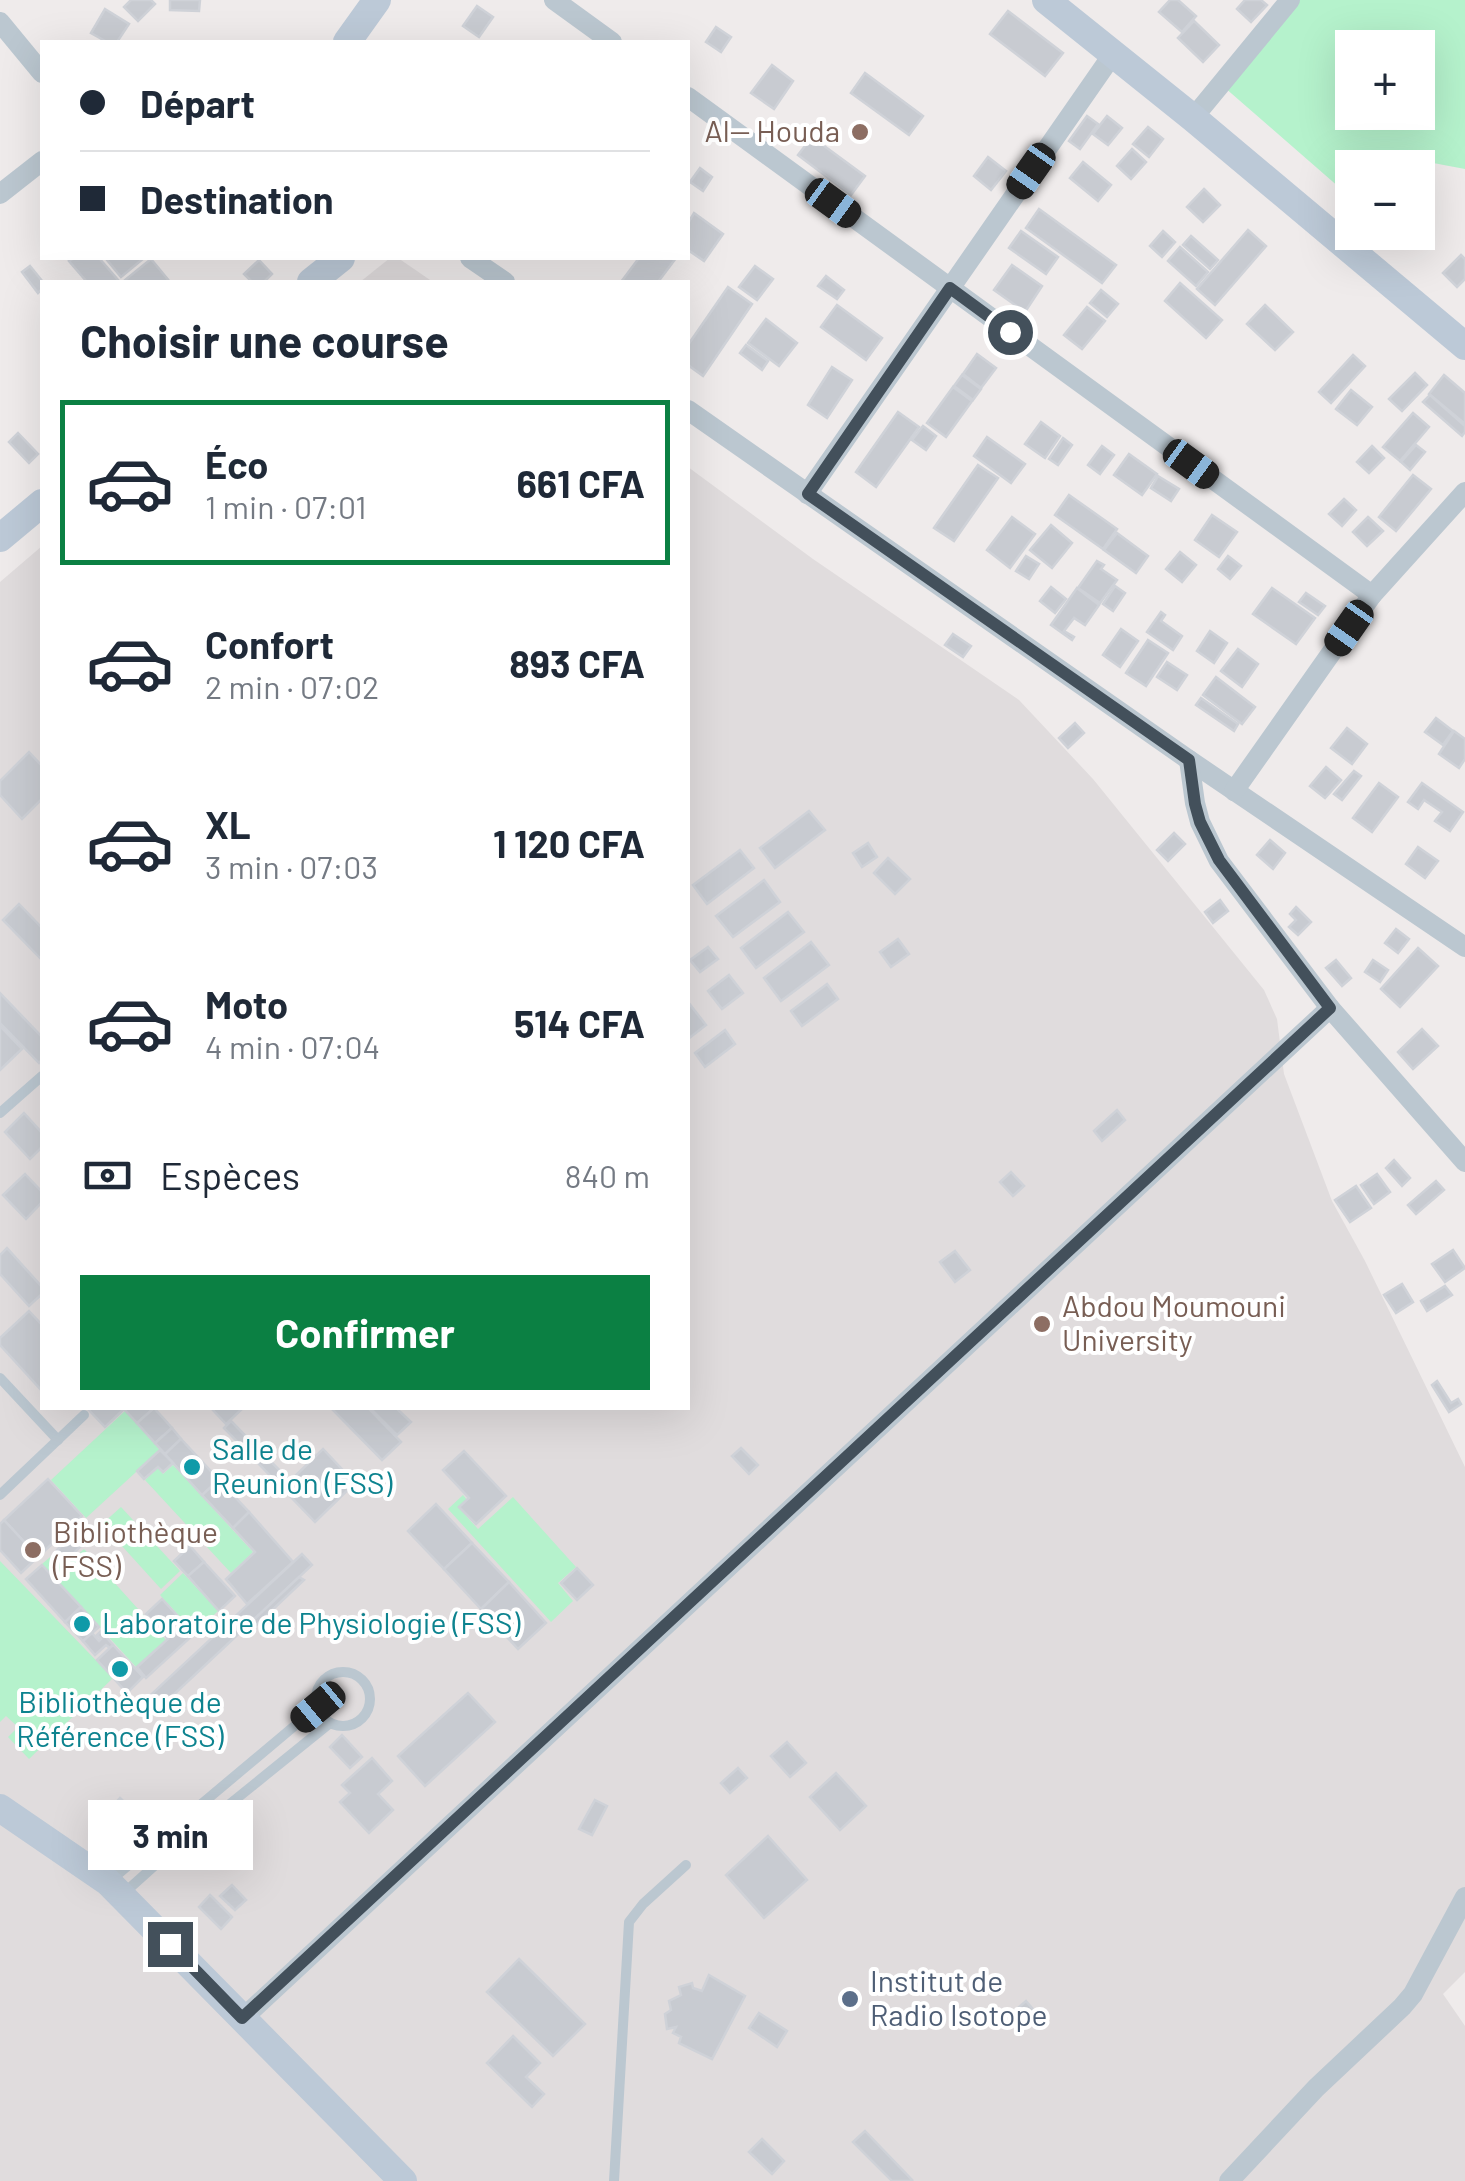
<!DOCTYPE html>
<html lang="fr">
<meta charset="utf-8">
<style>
:root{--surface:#fff;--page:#f2f2f3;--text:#1f2937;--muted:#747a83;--line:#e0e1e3;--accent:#0b8043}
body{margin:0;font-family:Barlow,sans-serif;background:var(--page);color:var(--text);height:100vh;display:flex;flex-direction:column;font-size:38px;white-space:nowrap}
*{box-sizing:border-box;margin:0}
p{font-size:32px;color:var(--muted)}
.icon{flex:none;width:55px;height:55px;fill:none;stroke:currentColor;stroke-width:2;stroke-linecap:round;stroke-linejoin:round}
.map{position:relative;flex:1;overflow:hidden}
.drawer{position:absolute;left:40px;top:280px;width:650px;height:1130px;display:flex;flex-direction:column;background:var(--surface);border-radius:0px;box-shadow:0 10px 40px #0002}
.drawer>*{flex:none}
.guide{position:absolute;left:40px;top:40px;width:650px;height:220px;border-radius:0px;box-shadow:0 10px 40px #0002;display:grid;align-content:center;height:220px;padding:0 40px;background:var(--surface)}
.controls{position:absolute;left:1335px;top:30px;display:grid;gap:20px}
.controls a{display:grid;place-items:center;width:100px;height:100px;border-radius:0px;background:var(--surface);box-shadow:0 10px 40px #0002;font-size:50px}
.end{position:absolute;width:45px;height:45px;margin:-22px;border:12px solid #43505b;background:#fff;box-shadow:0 0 0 5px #fff}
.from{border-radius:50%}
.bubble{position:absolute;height:70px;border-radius:0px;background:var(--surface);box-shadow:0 10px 40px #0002;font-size:32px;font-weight:700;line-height:70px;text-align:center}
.car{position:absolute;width:30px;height:60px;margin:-30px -15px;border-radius:12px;box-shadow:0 0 8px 2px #0007;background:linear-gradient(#222 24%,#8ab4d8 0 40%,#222 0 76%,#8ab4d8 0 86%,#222 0)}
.guide b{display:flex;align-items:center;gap:35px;height:95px;font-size:38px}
.guide b+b{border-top:2px solid var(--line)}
.guide i{width:25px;height:25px;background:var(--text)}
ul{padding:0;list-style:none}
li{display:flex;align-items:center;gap:30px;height:165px;margin:0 20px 15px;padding:0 20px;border:5px solid transparent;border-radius:0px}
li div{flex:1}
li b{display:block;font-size:38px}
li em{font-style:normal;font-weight:700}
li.on{border-color:var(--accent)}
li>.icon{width:90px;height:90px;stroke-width:1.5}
h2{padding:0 40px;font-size:45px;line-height:120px}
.pay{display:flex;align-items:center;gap:25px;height:110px;padding:0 40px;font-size:38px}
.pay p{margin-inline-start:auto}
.cta{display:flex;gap:20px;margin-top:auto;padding:20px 40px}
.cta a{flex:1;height:115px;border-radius:0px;background:var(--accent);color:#fff;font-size:40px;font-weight:700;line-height:115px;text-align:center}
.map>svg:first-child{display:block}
.education{fill:#e0dcdd}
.green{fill:#b5f2cc;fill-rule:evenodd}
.building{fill:#c8cbd1;stroke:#cfd2d8;stroke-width:2.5}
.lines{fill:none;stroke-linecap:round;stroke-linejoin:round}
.lane{stroke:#bbc7d0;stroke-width:10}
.street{stroke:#bbc7d0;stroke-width:20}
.secondary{stroke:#bcc9d7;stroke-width:28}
.route{stroke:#43505b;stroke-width:12}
.education-dot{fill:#8d6e63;stroke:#fff;stroke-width:4}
.culture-dot{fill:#0f9aa8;stroke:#fff;stroke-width:4}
.service-dot{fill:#5c6f8a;stroke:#fff;stroke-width:4}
.labels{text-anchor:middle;stroke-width:8;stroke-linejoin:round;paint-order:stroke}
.education-label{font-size:30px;fill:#785e54;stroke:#fff;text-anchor:start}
.culture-label{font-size:30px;fill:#0d838f;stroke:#fff;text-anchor:start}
.service-label{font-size:30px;fill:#4e5e75;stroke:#fff;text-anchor:start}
</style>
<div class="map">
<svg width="1465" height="2181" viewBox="0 0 1465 2181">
<rect width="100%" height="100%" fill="#efebeb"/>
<g class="education">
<path d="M390 258H398L433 282H360Z"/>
<path d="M688 467 813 559 1019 700 1093 779 1264 990 1277 1019 1284 1074 1332 1201 1365 1261 1465 1467V1972L1443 1994 1465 2026V2181H0V582L42 546V1408H688Z"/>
</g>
<g class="green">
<path d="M1291 0H1465V169L1396 156 1382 167 1352 168V191L1348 195 1224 87ZM1352 48H1418V112H1352Z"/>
<path d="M125 1411 160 1450 86 1518 51 1480Z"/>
<path d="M173 1465 253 1552 231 1573 145 1480 158 1468 163 1474Z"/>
<path d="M463 1495 467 1500 459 1508 478 1529 513 1497 576 1567 558 1583 573 1601 551 1622 448 1509Z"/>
<path d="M121 1507 180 1571 161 1589 102 1524Z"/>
<path d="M84 1549 166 1640 136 1667 42 1564 56 1552 68 1564Z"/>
<path d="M0 1561 113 1678 29 1759 8 1737 18 1727 6 1716 0 1722Z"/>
<path d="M183 1573 218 1611 195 1633 160 1595Z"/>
</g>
<g class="building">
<path d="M131 0H151L155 4 138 21 124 7Z"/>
<path d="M170 0H200L199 11 170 10Z"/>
<path d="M1170 0H1178L1196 16 1182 32 1159 12Z"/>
<path d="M1245 0H1261L1267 5 1251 22 1237 9Z"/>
<path d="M477 6 493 17 479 37 463 26Z"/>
<path d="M105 9 129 24 117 42H107L91 33Z"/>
<path d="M1008 11 1063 53 1045 76 990 34Z"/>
<path d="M1194 21 1219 45 1203 62 1178 38Z"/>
<path d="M716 27 731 37 721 52 706 42Z"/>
<path d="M772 65 793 81 774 109 751 93Z"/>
<path d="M865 73 923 116 909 135 851 93Z"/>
<path d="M1087 116 1098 124 1080 149 1069 141Z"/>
<path d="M1107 116 1122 128 1108 145 1093 134Z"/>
<path d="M1148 127 1163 139 1149 157 1133 144Z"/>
<path d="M812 137 865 176 851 195 798 155Z"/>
<path d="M1132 149 1146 162 1131 179 1117 166Z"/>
<path d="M988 157 1006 171 991 190 974 176Z"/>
<path d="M1083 162 1111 185 1098 201 1070 178Z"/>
<path d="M700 168 712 177 703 191 690 182Z"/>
<path d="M1204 189 1220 205 1203 222 1187 207Z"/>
<path d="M1039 209 1116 265 1102 283 1026 228Z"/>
<path d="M694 213 723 234 704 261 688 250V223Z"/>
<path d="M1248 230 1266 246 1215 305 1197 289Z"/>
<path d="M1021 231 1058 257 1046 274 1009 248Z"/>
<path d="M1163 231 1175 242 1162 257 1150 246Z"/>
<path d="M1191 236 1218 260 1210 269 1183 245Z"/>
<path d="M1180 247 1208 272 1196 286 1168 261Z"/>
<path d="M1461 255 1465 259V279L1457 287 1443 273Z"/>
<path d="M74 258H99L119 281 87 282 69 261Z"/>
<path d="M110 258H144L121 277 107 260Z"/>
<path d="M639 258H676L658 282H621Z"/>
<path d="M151 259 170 282H126L125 280Z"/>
<path d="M259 260 272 274 264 282H252L244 274Z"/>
<path d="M1012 265 1042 286 1025 312 994 290Z"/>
<path d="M30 266 43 282 42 289 38 293 22 272Z"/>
<path d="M755 266 773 279 757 300 739 287Z"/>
<path d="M826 276 844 290 837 299 818 286Z"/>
<path d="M1180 283 1222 320 1206 338 1165 301Z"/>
<path d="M728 287 752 304 703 376 688 365V345Z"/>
<path d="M1101 290 1118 304 1107 317 1090 303Z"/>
<path d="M837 305 882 338 866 360 821 327Z"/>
<path d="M1265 305 1293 332 1275 350 1247 324Z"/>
<path d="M1087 307 1105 321 1082 349 1064 335Z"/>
<path d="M766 319 797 343 779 366 748 343Z"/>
<path d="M746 345 768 361 762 370 740 353Z"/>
<path d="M977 354 996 368 981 388 963 374Z"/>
<path d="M1353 355 1365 366 1331 403 1319 392Z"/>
<path d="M832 367 852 380 827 418 808 405Z"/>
<path d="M1415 373 1427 385 1402 411 1389 399Z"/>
<path d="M962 375 981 389 973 400 954 386Z"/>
<path d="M1444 375 1465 393V424L1429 394Z"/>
<path d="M953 387 972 401 946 437 927 423Z"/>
<path d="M1351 390 1372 407 1357 425 1336 409Z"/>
<path d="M1430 395 1465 426V432L1462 436 1423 402Z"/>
<path d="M898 412 919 427 876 487 856 472Z"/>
<path d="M1413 413 1429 427 1400 461 1383 447Z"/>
<path d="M1041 422 1060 436 1045 458 1025 444Z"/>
<path d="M923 426 936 436 926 450 912 440Z"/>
<path d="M18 433 38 454 29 463 9 442Z"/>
<path d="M987 437 1025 464 1011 483 974 456Z"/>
<path d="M1063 438 1072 445 1058 465 1049 459Z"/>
<path d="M1416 445 1425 452 1410 470 1401 462Z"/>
<path d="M1102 446 1114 455 1100 474 1088 465Z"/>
<path d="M1372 446 1384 458 1369 473 1357 462Z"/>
<path d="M1129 454 1157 474 1142 495 1114 475Z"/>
<path d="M978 465 998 478 954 541 934 528Z"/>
<path d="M1413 475 1431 489 1396 531 1379 517Z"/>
<path d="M1158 476 1179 489 1171 501 1151 488Z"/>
<path d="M1069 495 1117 529 1103 549 1055 515Z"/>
<path d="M1344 499 1356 510 1342 526 1329 514Z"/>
<path d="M1212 515 1237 532 1219 557 1195 540Z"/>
<path d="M1012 517 1035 534 1010 568 987 550Z"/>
<path d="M1368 517 1383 531 1367 546 1353 532Z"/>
<path d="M1051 525 1072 543 1052 568 1030 550Z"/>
<path d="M1117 533 1148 556 1136 573 1104 550Z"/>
<path d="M1180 552 1196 565 1182 582 1166 569Z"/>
<path d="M1026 556 1039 564 1029 579 1016 571Z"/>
<path d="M1228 556 1241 566 1230 579 1218 569Z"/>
<path d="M1097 561 1104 565 1101 569 1117 580 1100 603 1078 588Z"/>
<path d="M1115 586 1125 593 1113 611 1103 604Z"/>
<path d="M1051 587 1066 599 1055 613 1040 601Z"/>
<path d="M1077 588 1099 605 1085 625 1074 618 1064 631 1074 637 1072 640 1051 625Z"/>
<path d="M1272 588 1315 618 1296 644 1253 614Z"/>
<path d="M1306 593 1325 606 1318 615 1299 602Z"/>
<path d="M1161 612 1165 615 1161 621 1182 636 1173 650 1147 632Z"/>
<path d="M1121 629 1138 641 1120 667 1103 655Z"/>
<path d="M1210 631 1227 643 1214 663 1197 651Z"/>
<path d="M953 634 971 646 963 657 945 645Z"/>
<path d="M1148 640 1168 653 1146 686 1126 673Z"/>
<path d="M1238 649 1258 664 1242 687 1221 671Z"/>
<path d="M1167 662 1187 675 1177 690 1157 677Z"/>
<path d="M1216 677 1255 707 1242 724 1203 695Z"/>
<path d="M1201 698 1238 724 1234 731 1196 705Z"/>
<path d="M1436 718 1453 731 1443 745 1425 732Z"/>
<path d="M1075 723 1084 733 1068 748 1059 738Z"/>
<path d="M1347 728 1367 744 1352 764 1331 748Z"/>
<path d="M1454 731 1465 739V759L1459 768 1439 754Z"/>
<path d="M29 752 42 766V799L22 819 0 795V781Z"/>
<path d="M1326 767 1341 780 1325 798 1310 786Z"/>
<path d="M1354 771 1361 776 1342 800 1334 794Z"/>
<path d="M1379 783 1398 797 1372 832 1353 818Z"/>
<path d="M1422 783 1463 812 1450 831 1435 821 1442 812 1424 800 1418 809 1408 802Z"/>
<path d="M809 811 825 830 775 868 760 848Z"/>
<path d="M1174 833 1185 844 1168 861 1157 850Z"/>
<path d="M1270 840 1285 853 1273 869 1257 855Z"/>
<path d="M868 843 877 857 862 867 853 853Z"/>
<path d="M1418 847 1438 861 1425 878 1406 864Z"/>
<path d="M740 850 754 868 707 904 693 885Z"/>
<path d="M888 858 910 879 895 894 874 873Z"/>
<path d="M764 880 780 902 733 937 716 916Z"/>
<path d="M1220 900 1228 911 1213 923 1205 912Z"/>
<path d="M19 904 42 928V960L3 920Z"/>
<path d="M1296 907 1311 922 1298 935 1289 927 1296 920 1290 914Z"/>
<path d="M788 912 804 932 756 968 741 948Z"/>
<path d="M1396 929 1409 939 1398 953 1385 943Z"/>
<path d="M898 939 909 954 891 967 880 952Z"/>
<path d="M811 942 829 965 781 1001 764 978Z"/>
<path d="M708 947 718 959 700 972 690 960Z"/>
<path d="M1418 948 1438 966 1400 1007 1381 989Z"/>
<path d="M1336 960 1351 978 1342 986 1326 968Z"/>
<path d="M1373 960 1388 970 1380 982 1365 972Z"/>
<path d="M729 975 743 993 722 1009 708 991Z"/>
<path d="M827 984 838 999 802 1026 791 1011Z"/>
<path d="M0 993 42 1037V1060L39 1063 0 1023Z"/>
<path d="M688 1002 706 1025 688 1039Z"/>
<path d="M0 1026 22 1049 0 1070Z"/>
<path d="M1422 1029 1438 1046 1413 1069 1398 1052Z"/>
<path d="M725 1030 735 1044 705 1067 695 1053Z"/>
<path d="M1117 1110 1125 1120 1102 1141 1094 1131Z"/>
<path d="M24 1113 42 1133V1147L30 1159 5 1132Z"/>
<path d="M1394 1160 1410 1178 1402 1186 1386 1168Z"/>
<path d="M1011 1172 1024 1186 1013 1196 1000 1182Z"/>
<path d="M25 1174 42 1192V1202L26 1219 3 1195Z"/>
<path d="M1377 1174 1390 1192 1374 1204 1361 1185Z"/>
<path d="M1436 1181 1444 1190 1416 1214 1408 1205Z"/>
<path d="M1356 1186 1371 1208 1350 1222 1335 1200Z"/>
<path d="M7 1248 42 1287V1294L29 1306 0 1274V1255Z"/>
<path d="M1453 1250 1465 1268 1445 1282 1432 1264Z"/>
<path d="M955 1251 970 1270 955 1282 940 1262Z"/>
<path d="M1402 1284 1413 1302 1396 1313 1384 1295Z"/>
<path d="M1445 1286 1452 1295 1427 1311 1421 1301Z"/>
<path d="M29 1311 42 1325V1391L0 1345V1338Z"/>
<path d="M1437 1381 1451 1403 1458 1399 1461 1404 1449 1412 1432 1385Z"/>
<path d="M87 1408H120L123 1410 105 1427Z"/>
<path d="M123 1408H154L137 1423Z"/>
<path d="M154 1408 172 1428 155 1443 137 1423Z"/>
<path d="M211 1408H243L226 1424Z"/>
<path d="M331 1408H368L401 1442 382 1460Z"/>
<path d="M370 1408H396L411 1422 397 1435Z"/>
<path d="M231 1421 290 1481 323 1449 355 1483 315 1522 224 1428Z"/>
<path d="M172 1428 181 1439 165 1454 155 1443Z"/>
<path d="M181 1439 219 1480 202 1495 165 1454Z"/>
<path d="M741 1448 758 1465 749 1474 732 1456Z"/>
<path d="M160 1450 173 1463 163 1472 158 1467 144 1479 137 1471Z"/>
<path d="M464 1451 506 1496 476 1524 459 1507 469 1498 443 1470Z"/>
<path d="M48 1479 82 1516 38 1557 4 1520Z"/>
<path d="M219 1480 249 1512 233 1528 202 1495Z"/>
<path d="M436 1504 472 1543 444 1569 408 1531Z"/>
<path d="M249 1512 293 1562 247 1604 226 1579 255 1552 233 1528Z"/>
<path d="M4 1520 38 1557 21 1573 0 1550V1524Z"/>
<path d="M70 1537 80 1547 67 1560 57 1550Z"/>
<path d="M472 1543 509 1582 481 1609 444 1569Z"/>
<path d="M190 1546 204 1562 188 1576 174 1561Z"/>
<path d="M302 1554 312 1565 152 1715 142 1703Z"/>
<path d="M204 1562 235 1596 219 1611 188 1576Z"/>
<path d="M42 1565 81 1607 65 1622 26 1579Z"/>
<path d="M577 1568 593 1585 577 1600 561 1583Z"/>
<path d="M299 1577 304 1580 248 1633 243 1630Z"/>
<path d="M509 1582 546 1623 518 1649 481 1609Z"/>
<path d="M162 1599 194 1634 146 1678 137 1667 168 1639 146 1614Z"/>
<path d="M81 1607 99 1627 83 1641 65 1622Z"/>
<path d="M101 1631 113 1645 110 1648 106 1645 95 1655 83 1641 92 1633 99 1641 101 1639 97 1635Z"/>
<path d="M113 1645 143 1677 127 1693 97 1660Z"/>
<path d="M468 1693 495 1722 425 1786 398 1756Z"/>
<path d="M342 1735 362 1757 350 1768 330 1747Z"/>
<path d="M787 1742 806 1763 790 1777 771 1756Z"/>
<path d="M372 1758 392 1781 378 1794 393 1810 369 1833 340 1802 350 1793 342 1785Z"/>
<path d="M738 1768 747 1778 730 1793 721 1783Z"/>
<path d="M836 1773 866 1806 840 1830 810 1797Z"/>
<path d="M120 1798 145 1822 125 1842 101 1819Z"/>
<path d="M595 1800 607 1806 592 1835 579 1829Z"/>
<path d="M768 1836 807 1880 764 1918 726 1875Z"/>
<path d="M232 1885 246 1900 235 1910 220 1896Z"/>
<path d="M210 1895 232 1917 221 1929 199 1907Z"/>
<path d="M519 1959 585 2024 553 2056 487 1992Z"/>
<path d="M709 1975 745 1996 712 2059 679 2043 681 2037 673 2033 676 2027 667 2029 665 2014 671 2010 669 2001 681 1995 679 1987 692 1983 693 1988 702 1991Z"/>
<path d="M1026 2001 1038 2015 1024 2027 1012 2013Z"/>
<path d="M759 2013 787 2031 777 2047 749 2028Z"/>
<path d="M513 2036 540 2063 526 2077 544 2094 532 2107 487 2063Z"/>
<path d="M865 2131 912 2180 910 2181H892L853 2142Z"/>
<path d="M762 2139 784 2161 772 2174 749 2152Z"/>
</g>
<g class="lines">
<g class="lane">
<path d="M0 1113 42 1076"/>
<path d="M0 1378 58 1440"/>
<path d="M0 1495 84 1415"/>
<circle cx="343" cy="1699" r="27"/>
<path d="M111 1880 317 1707"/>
<path d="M123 1894 162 1859 330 1723"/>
<path d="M614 2181 629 1922 643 1904 686 1865"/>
</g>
<g class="street">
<path d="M554 0 612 42"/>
<path d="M0 22 42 73"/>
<path d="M688 97 1372 595"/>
<path d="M1193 118 1290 0"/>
<path d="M0 194 42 161"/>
<path d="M470 258 505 282"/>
<path d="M688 410 1189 760 1465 947"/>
<path d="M807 494 1113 54"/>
<path d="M1189 760 1195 803 1200 822 1219 861 1330 1008 1465 1162"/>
<path d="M1234 791 1372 595 1465 492"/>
<path d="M243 2018 1330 1008"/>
<path d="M1229 2181 1316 2088 1402 2007 1413 1994 1465 1897"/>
</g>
<g class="secondary">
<path d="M1046 0 1193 118 1465 346"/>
<path d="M347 42 377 0"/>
<path d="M311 282 341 258"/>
<path d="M0 538 42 503"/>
<path d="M0 1808 108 1882 403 2181"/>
</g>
</g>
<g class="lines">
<path class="route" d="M170 1944 242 2018 1330 1008 1219 860 1200 822 1195 804 1189 760 808 494 950 288 1010 332"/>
</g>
<g class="education-dot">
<circle cx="860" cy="132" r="10"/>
<circle cx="1042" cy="1324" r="10"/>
<circle cx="33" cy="1550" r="10"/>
</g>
<g class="culture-dot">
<circle cx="192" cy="1467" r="10"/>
<circle cx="82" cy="1624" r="10"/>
<circle cx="120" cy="1669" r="10"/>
</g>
<circle class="service-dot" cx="850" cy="1999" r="10"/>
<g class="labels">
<g class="education-label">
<text x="840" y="142" text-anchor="end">Al-- Houda</text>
<text x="1062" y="1317">Abdou Moumouni<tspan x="1062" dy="34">University</tspan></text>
<text x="53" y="1543">Bibliothèque<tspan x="53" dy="34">(FSS)</tspan></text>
</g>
<g class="culture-label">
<text x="212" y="1460">Salle de<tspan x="212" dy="34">Reunion (FSS)</tspan></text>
<text x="102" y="1634">Laboratoire de Physiologie (FSS)</text>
<text x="120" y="1713" text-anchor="middle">Bibliothèque de<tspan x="120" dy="34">Référence (FSS)</tspan></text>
</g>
<g class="service-label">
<text x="870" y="1992">Institut de<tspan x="870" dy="34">Radio Isotope</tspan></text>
</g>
</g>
</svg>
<div class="controls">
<a>+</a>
<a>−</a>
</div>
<i class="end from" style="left:1010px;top:332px"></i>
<i class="end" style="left:170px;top:1944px"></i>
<div class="bubble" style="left:88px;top:1800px;width:165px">3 min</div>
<i class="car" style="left:1031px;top:171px;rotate:215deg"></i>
<i class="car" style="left:833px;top:203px;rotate:126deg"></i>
<i class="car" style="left:1191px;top:464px;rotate:126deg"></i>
<i class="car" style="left:1349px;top:628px;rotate:215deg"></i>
<i class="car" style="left:318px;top:1707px;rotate:230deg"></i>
<div class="guide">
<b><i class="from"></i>Départ</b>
<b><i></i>Destination</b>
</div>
<section class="drawer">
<h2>Choisir une course</h2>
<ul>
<li class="on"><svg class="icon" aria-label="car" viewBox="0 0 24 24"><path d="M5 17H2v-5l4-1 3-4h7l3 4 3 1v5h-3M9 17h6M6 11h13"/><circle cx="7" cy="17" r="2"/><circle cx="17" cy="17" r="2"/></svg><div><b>Éco</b><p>1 min · 07:01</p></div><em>661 CFA</em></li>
<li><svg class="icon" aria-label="car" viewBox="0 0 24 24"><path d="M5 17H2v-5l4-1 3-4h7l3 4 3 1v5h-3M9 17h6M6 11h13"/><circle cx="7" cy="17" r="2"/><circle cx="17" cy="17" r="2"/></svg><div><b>Confort</b><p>2 min · 07:02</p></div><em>893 CFA</em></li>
<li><svg class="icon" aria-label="car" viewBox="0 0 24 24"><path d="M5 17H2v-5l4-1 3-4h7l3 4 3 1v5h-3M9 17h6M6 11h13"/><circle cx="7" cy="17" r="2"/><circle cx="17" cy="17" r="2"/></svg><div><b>XL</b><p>3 min · 07:03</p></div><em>1 120 CFA</em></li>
<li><svg class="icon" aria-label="car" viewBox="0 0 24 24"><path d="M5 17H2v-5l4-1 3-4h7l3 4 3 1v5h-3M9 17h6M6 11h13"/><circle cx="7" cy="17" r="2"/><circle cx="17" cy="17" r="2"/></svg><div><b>Moto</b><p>4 min · 07:04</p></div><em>514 CFA</em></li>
</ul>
<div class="pay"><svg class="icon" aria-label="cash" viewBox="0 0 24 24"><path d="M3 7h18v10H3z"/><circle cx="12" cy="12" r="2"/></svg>Espèces<p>840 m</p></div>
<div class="cta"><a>Confirmer</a></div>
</section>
</div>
